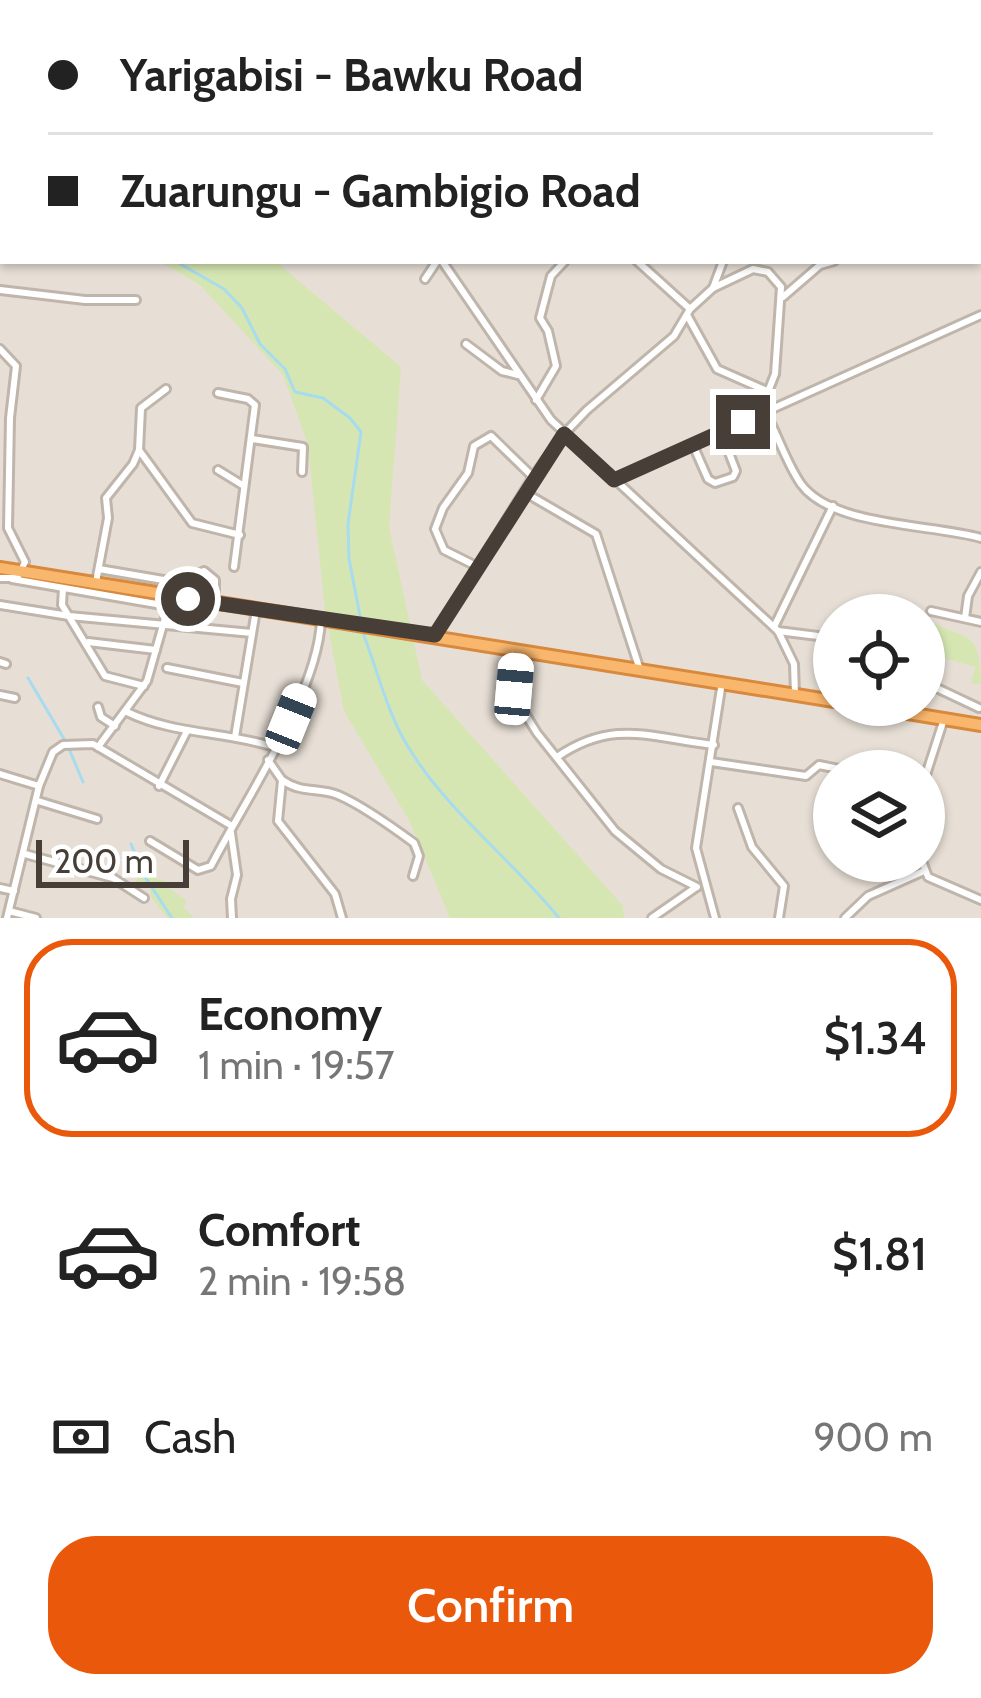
<!DOCTYPE html>
<meta charset="utf-8">
<style>
:root{--surface:#fff;--page:#f2f2f2;--text:#222;--muted:#767676;--line:#e0e0e0;--accent:#ea580c}
body{margin:0;font-family:Cabin,sans-serif;background:var(--page);color:var(--text);height:100vh;display:flex;flex-direction:column;font-size:45px;white-space:nowrap}
*{box-sizing:border-box;margin:0}
p{font-size:39px;color:var(--muted)}
.icon{flex:none;width:66px;height:66px;fill:none;stroke:currentColor;stroke-width:2;stroke-linecap:round;stroke-linejoin:round}
.map{position:relative;height:918px;overflow:hidden}
.side{display:flex;flex-direction:column;background:var(--surface);flex:1}
.side>*{flex:none}
.top-card{position:absolute;left:0px;top:0px;width:981px;height:264px;box-shadow:0 3px 9px #0004;display:grid;align-content:center;height:264px;padding:0 48px;background:var(--surface)}
.buttons{position:absolute;left:813px;top:594px;display:grid;gap:24px}
.buttons a{display:grid;place-items:center;width:132px;height:132px;border-radius:50%;background:var(--surface);box-shadow:0 3px 9px #0004;font-size:60px}
.scale{position:absolute;left:36px;bottom:30px;width:153px;box-sizing:border-box;padding-left:12px;border:6px solid #463e37;border-top:0;font-size:33px;line-height:42px;white-space:nowrap;color:#463e37;-webkit-text-stroke:9px #fff;paint-order:stroke}
.end{position:absolute;width:54px;height:54px;margin:-27px;border:15px solid #463e37;background:#fff;box-shadow:0 0 0 6px #fff}
.from{border-radius:50%}
.car{position:absolute;width:36px;height:72px;margin:-36px -18px;border-radius:15px;box-shadow:0 0 9px 3px #0007;background:linear-gradient(#fff 24%,#345 0 40%,#fff 0 76%,#345 0 86%,#fff 0)}
.top-card b{display:flex;align-items:center;gap:42px;height:114px;font-size:45px}
.top-card b+b{border-top:3px solid var(--line)}
.top-card i{width:30px;height:30px;background:var(--text)}
ul{padding:21px 0 0;list-style:none}
li{display:flex;align-items:center;gap:36px;height:198px;margin:0 24px 18px;padding:0 24px;border:6px solid transparent;border-radius:48px}
li div{flex:1}
li b{display:block;font-size:45px}
li em{font-style:normal;font-weight:600}
li.current{border-color:var(--accent)}
li>.icon{width:108px;height:108px;stroke-width:1.5}
.pay{display:flex;align-items:center;gap:30px;height:132px;padding:0 48px;font-size:45px}
.pay p{margin-inline-start:auto}
.button{display:flex;gap:24px;margin-top:auto;padding:24px 48px}
.button a{flex:1;height:138px;border-radius:48px;background:var(--accent);color:#fff;font-size:48px;font-weight:600;line-height:138px;text-align:center}
.map>svg:first-child{display:block}
.residential{fill:#e7dfd6;fill-rule:evenodd}
.green{fill:#d6e6b2}
.lines{fill:none;stroke-linecap:round;stroke-linejoin:round}
.stream{stroke:#a7dbee;stroke-width:3}
.minor-casing{stroke:#bfb5ab;stroke-width:12}
.highway-casing{stroke:#d8893d;stroke-width:16}
.minor{stroke:#fff;stroke-width:6}
.highway{stroke:#f9b76e;stroke-width:10}
.route{stroke:#463e37;stroke-width:15}
</style>
<div class="map">
<svg width="981" height="918" viewBox="0 0 981 918">
<rect width="100%" height="100%" fill="#f3eee8"/>
<path class="residential" d="M0 0H981V918H0ZM3 3H978V261H3ZM834 615H924V705H834ZM834 771H924V861H834Z"/>
<g class="green">
<path d="M159 261H275L401 367 389 527 422 680 623 906 624 918H450L410 822 344 711 325 611 308 445 283 375 200 285Z"/>
<path d="M924 617C962 643 981 623 981 685L971 683 975 667 937 656 935 668 942 678 940 687 924 667Z"/>
<path d="M142 868 159 880 164 879 167 887 186 900 184 908 194 918H167L151 897 150 888 135 883Z"/>
</g>
<g class="lines">
<g class="stream">
<path d="M0 242H3"/>
<path d="M175 261 224 289 242 308 260 344 285 369 295 392 323 398 350 418 361 432 348 524 349 559 360 616"/>
<path d="M363 633C377 669 387 712 407 745 447 812 511 858 559 918"/>
<path d="M28 678 67 744 83 782"/>
<path d="M131 844 145 877 172 918"/>
</g>
<defs>
<g id="minor">
<path d="M88 0 92 3"/>
<path d="M233 0 238 3"/>
<path d="M752 0 755 3"/>
<path d="M862 0V3"/>
<path d="M63 3 65 0"/>
<path d="M178 3 180 0"/>
<path d="M295 3 297 0"/>
<path d="M359 3 360 0"/>
<path d="M483 3 484 0"/>
<path d="M534 3V0"/>
<path d="M978 28 981 26"/>
<path d="M0 65 3 63"/>
<path d="M978 213 981 217"/>
<path d="M442 261 551 420 778 631 794 664 795 695"/>
<path d="M637 261 690 309"/>
<path d="M425 279 437 261"/>
<path d="M713 288 723 261"/>
<path d="M0 290 85 300H136"/>
<path d="M783 297 820 265 834 261"/>
<path d="M687 315 717 369 767 391"/>
<path d="M466 344 502 371 518 375"/>
<path d="M0 349 16 366 10 418 8 528 25 562 17 578H0"/>
<path d="M166 389 141 408 139 450 192 523 240 535"/>
<path d="M218 393 248 399 255 405 234 567"/>
<path d="M536 400 556 366 548 331 540 318 551 276 565 261"/>
<path d="M252 439 303 447 302 472"/>
<path d="M693 445 708 479 715 483 733 477 736 471 721 432"/>
<path d="M218 470 244 486"/>
<path d="M614 480 981 315"/>
<path d="M524 492 596 534 639 667"/>
<path d="M476 566 444 550 435 529 443 508 468 473 474 446 491 436 533 477"/>
<path d="M99 569 181 583 204 571 215 580V601"/>
<path d="M12 579 168 606"/>
<path d="M96 582 108 518 106 498 133 464 139 450"/>
<path d="M63 588 62 605 105 676 144 686"/>
<path d="M0 605 69 616 252 633"/>
<path d="M931 611 981 622"/>
<path d="M965 618 968 596 981 572"/>
<path d="M774 627 833 506"/>
<path d="M778 631 834 638"/>
<path d="M435 635 533 477 564 434 587 410 674 336 690 309 713 288 753 269 768 272 781 287 775 374 762 407C777 431 785 461 801 484 832 527 933 524 981 538"/>
<path d="M88 642 156 650"/>
<path d="M517 651 516 699 537 733 615 831 661 869 697 887"/>
<path d="M0 662 6 664"/>
<path d="M167 668 243 683"/>
<path d="M924 682 979 708"/>
<path d="M0 695 15 698"/>
<path d="M98 707 101 717 115 726"/>
<path d="M127 712C174 735 225 731 274 747"/>
<path d="M235 737 256 610"/>
<path d="M98 747 147 681 171 597"/>
<path d="M557 757C614 718 651 738 714 745"/>
<path d="M268 760 282 780 278 821 335 894 342 918"/>
<path d="M711 762 806 776 819 765 849 771"/>
<path d="M0 774 39 786"/>
<path d="M282 780C302 794 319 787 338 795 359 804 395 829 414 843L419 856 413 876"/>
<path d="M924 781 943 722"/>
<path d="M159 786 187 731"/>
<path d="M38 801 97 819"/>
<path d="M738 808 752 847 784 886 779 918"/>
<path d="M231 833 237 875 231 899 232 918"/>
<path d="M150 841 198 870 211 866C245 800 318 693 321 620"/>
<path d="M25 854 113 878 144 898"/>
<path d="M922 861 928 877 981 900"/>
<path d="M0 888 14 891"/>
<path d="M9 911 36 918"/>
<path d="M7 918 39 786 53 752 63 745 93 744 232 826"/>
<path d="M652 918 695 888"/>
<path d="M715 918 696 848 722 682"/>
<path d="M845 918 868 896 924 871"/>
</g>
<g id="highway">
<path d="M0 568 834 701"/>
<path d="M859 705 981 725"/>
</g>
</defs>
<use href="#minor" class="minor-casing"/>
<use href="#highway" class="highway-casing"/>
<use href="#minor" class="minor"/>
<use href="#highway" class="highway"/>
</g>
<g class="lines">
<path class="route" d="M188 599 435 635 564 434 614 480 743 422"/>
</g>
</svg>
<div class="buttons">
<a><svg class="icon" aria-label="locate" viewBox="0 0 24 24"><circle cx="12" cy="12" r="6"/><path d="M12 2v4M12 18v4M2 12h4M18 12h4"/></svg></a>
<a><svg class="icon" aria-label="layers" viewBox="0 0 24 24"><path d="M12 4l9 5-9 5-9-5zM3 14l9 5 9-5"/></svg></a>
</div>
<div class="scale">200 m</div>
<i class="end from" style="left:188px;top:599px"></i>
<i class="end" style="left:743px;top:422px"></i>
<i class="car" style="left:514px;top:689px;rotate:5deg"></i>
<i class="car" style="left:291px;top:719px;rotate:22deg"></i>
<div class="top-card">
<b><i class="from"></i>Yarigabisi - Bawku Road</b>
<b><i></i>Zuarungu - Gambigio Road</b>
</div>
</div>
<section class="side">
<ul>
<li class="current"><svg class="icon" aria-label="car" viewBox="0 0 24 24"><path d="M5 17H2v-5l4-1 3-4h7l3 4 3 1v5h-3M9 17h6M6 11h13"/><circle cx="7" cy="17" r="2"/><circle cx="17" cy="17" r="2"/></svg><div><b>Economy</b><p>1 min · 19:57</p></div><em>$1.34</em></li>
<li><svg class="icon" aria-label="car" viewBox="0 0 24 24"><path d="M5 17H2v-5l4-1 3-4h7l3 4 3 1v5h-3M9 17h6M6 11h13"/><circle cx="7" cy="17" r="2"/><circle cx="17" cy="17" r="2"/></svg><div><b>Comfort</b><p>2 min · 19:58</p></div><em>$1.81</em></li>
</ul>
<div class="pay"><svg class="icon" aria-label="cash" viewBox="0 0 24 24"><path d="M3 7h18v10H3z"/><circle cx="12" cy="12" r="2"/></svg>Cash<p>900 m</p></div>
<div class="button"><a>Confirm</a></div>
</section>
